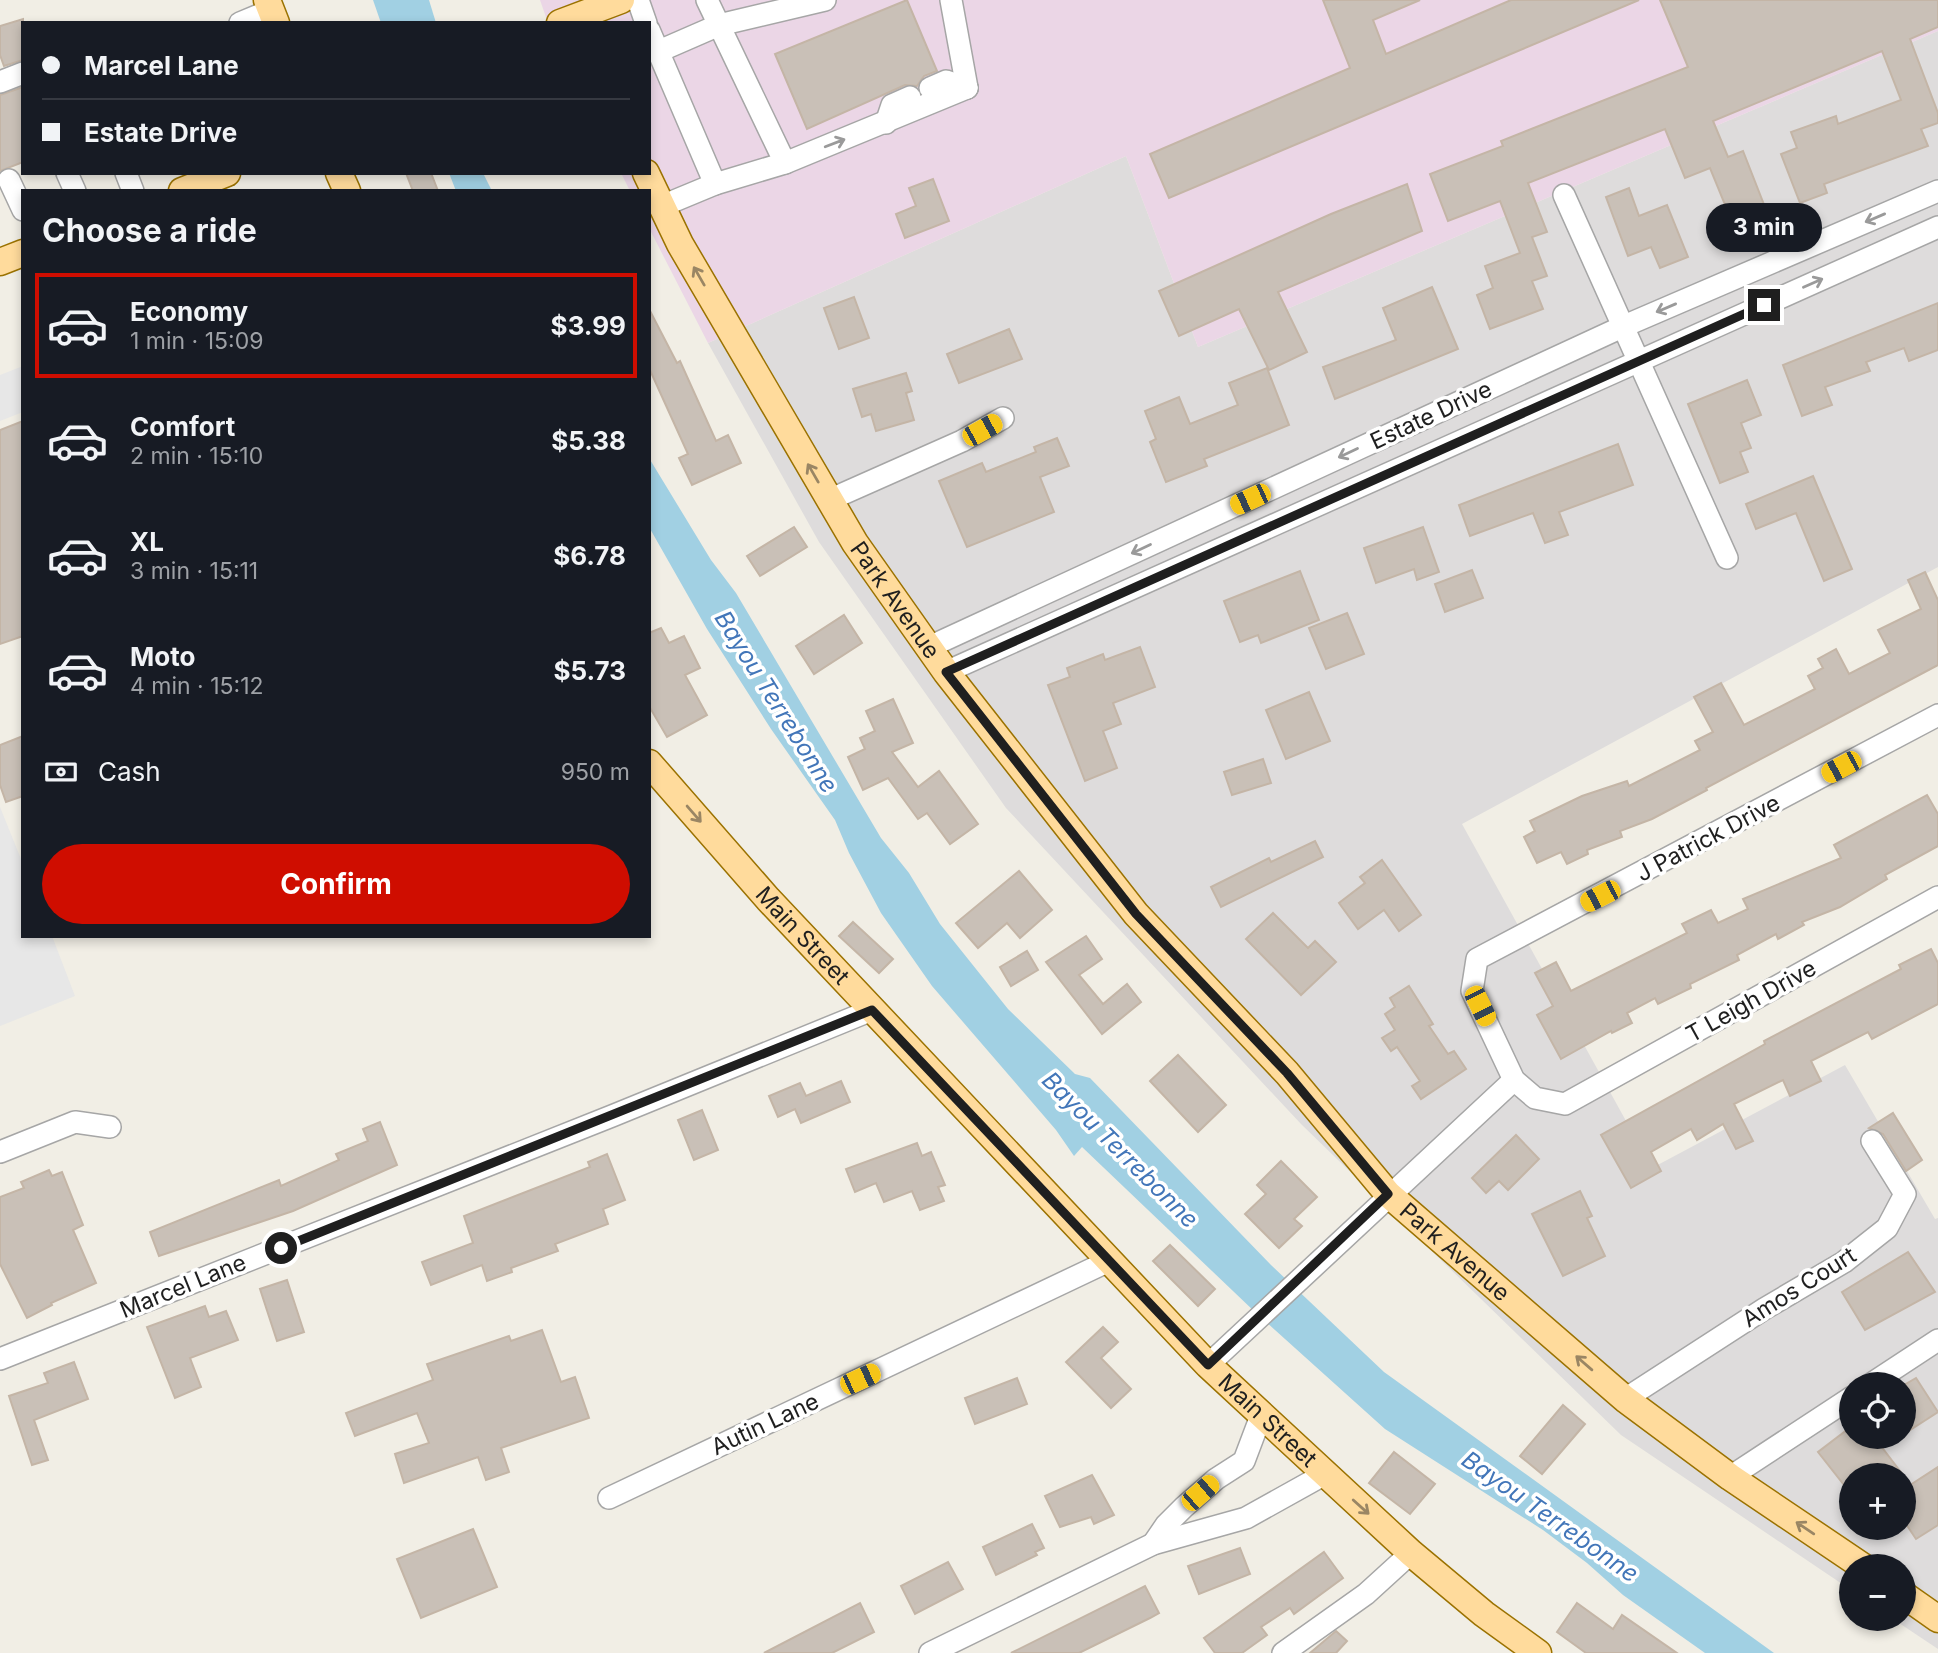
<!DOCTYPE html>
<meta charset="utf-8">
<style>
:root{--surface:#171b24;--page:#242831;--text:#f1f3f6;--muted:#9ea1a6;--line:#363941;--accent:#cf0d00}
body{margin:0;font-family:Inter,sans-serif;background:var(--page);color:var(--text);height:100vh;display:flex;flex-direction:column;font-size:26px;white-space:nowrap}
*{box-sizing:border-box;margin:0}
p{font-size:23px;color:var(--muted)}
.icon{flex:none;width:38px;height:38px;fill:none;stroke:currentColor;stroke-width:2;stroke-linecap:round;stroke-linejoin:round}
.map{position:relative;flex:1;overflow:hidden}
.details{position:absolute;left:21px;top:189px;width:630px;height:749px;display:flex;flex-direction:column;background:var(--surface);border-radius:0px;box-shadow:0 4px 10px #0003}
.details>*{flex:none}
.banner{position:absolute;left:21px;top:21px;width:630px;height:154px;border-radius:0px;box-shadow:0 4px 10px #0003;display:grid;align-content:center;height:154px;padding:0 21px;background:var(--surface)}
.buttons{position:absolute;left:1839px;top:1372px;display:grid;gap:14px}
.buttons a{display:grid;place-items:center;width:77px;height:77px;border-radius:50%;background:var(--surface);box-shadow:0 4px 10px #0003;font-size:35px}
.end{position:absolute;width:32px;height:32px;margin:-16px;border:9px solid #1f1f1f;background:#fff;box-shadow:0 0 0 4px #fff}
.from{border-radius:50%}
.bubble{position:absolute;height:49px;border-radius:24px;background:var(--surface);box-shadow:0 4px 10px #0003;font-size:23px;font-weight:700;line-height:49px;text-align:center}
.car{position:absolute;width:21px;height:42px;margin:-21px -10px;border-radius:9px;box-shadow:0 0 5px 2px #0007;background:linear-gradient(#f5c518 24%,#345 0 40%,#f5c518 0 76%,#345 0 86%,#f5c518 0)}
.banner b{display:flex;align-items:center;gap:24px;height:66px;font-size:26px}
.banner b+b{border-top:2px solid var(--line)}
.banner i{width:18px;height:18px;background:var(--text)}
ul{padding:0;list-style:none}
li{display:flex;align-items:center;gap:21px;height:105px;margin:0 14px 10px;padding:0 7px;border:4px solid transparent;border-radius:0px}
li div{flex:1}
li b{display:block;font-size:26px}
li em{font-style:normal;font-weight:700}
li.active{border-color:var(--accent)}
li>.icon{width:63px;height:63px;stroke-width:1.5}
h2{padding:0 21px;font-size:32px;line-height:84px}
.pay{display:flex;align-items:center;gap:18px;height:77px;padding:0 21px;font-size:26px}
.pay p{margin-inline-start:auto}
.cta{display:flex;gap:14px;margin-top:auto;padding:14px 21px}
.cta a{flex:1;height:80px;border-radius:42px;background:var(--accent);color:#fff;font-size:28px;font-weight:700;line-height:80px;text-align:center}
.map>svg:first-child{display:block}
.residential{fill:#dedcdc;fill-rule:evenodd}
.industrial{fill:#ebd6e6}
.parking{fill:#e7e7e7}
.water{fill:#a1d0e3}
.building{fill:#c9c0b7;stroke:#c4b5a6;stroke-width:2}
.lines{fill:none;stroke-linecap:round;stroke-linejoin:round}
.minor-casing{stroke:#a6a6a6;stroke-width:24}
.major-casing{stroke:#9b7200;stroke-width:29}
.minor{stroke:#fff;stroke-width:21}
.major{stroke:#ffdb9c;stroke-width:26}
.oneway{stroke:#9a9a9a}
.oneway2{stroke:#9a8664}
.route{stroke:#1f1f1f;stroke-width:9}
.labels{text-anchor:middle;stroke-width:7;stroke-linejoin:round;paint-order:stroke}
.street-label{font-size:23px;fill:#1f1f1f;stroke:#fff}
.water-label{font-size:24px;font-style:italic;fill:#4276b9;stroke:#fff}
</style>
<div class="map">
<svg width="1938" height="1653" viewBox="0 0 1938 1653">
<rect width="100%" height="100%" fill="#f1eee5"/>
<path class="residential" d="M1938 31V567L1462 824 1652 1168 1845 1065 1935 1219 1938 1218V1649L1893 1619H1904V1566H1852L1851 1590 1621 1435 1301 1124 1006 808 819 542 708 343 1126 156 1198 347ZM1852 1384H1904V1437H1852ZM1852 1475H1904V1528H1852Z"/>
<path class="industrial" d="M540 0H1938V31L1198 347 1126 156 708 343 649 228V191H630L621 173H649V23H548Z"/>
<g class="parking">
<path d="M23 366V412L0 421V375Z"/>
<path d="M0 807 23 864V936H52L75 996 0 1026Z"/>
</g>
<g class="water">
<path d="M373 0H429L436 23H381Z"/>
<path d="M449 173H483L492 191H456Z"/>
<path d="M649 458 711 560 736 593 881 838 909 873 940 924 1008 1009 1075 1074 1090 1078 1271 1265 1384 1372 1774 1653H1705L1623 1595 1587 1563 1543 1530 1385 1429 1255 1312 1082 1147 1074 1156 1056 1130 932 986 881 913 849 853 835 820 771 729 707 629 649 527Z"/>
</g>
<g class="building">
<path d="M907 0 937 71 924 76 917 86 905 85 807 129 775 54Z"/>
<path d="M1323 0H1420L1373 20 1386 54 1511 0H1639L1169 198 1150 154 1350 68Z"/>
<path d="M1660 0H1938V27L1910 39 1938 113V123L1921 129 1928 146 1824 184 1827 193 1800 203 1781 154 1797 148 1791 132 1836 116 1838 124 1901 100 1882 51 1713 121 1728 157 1743 151 1770 220 1737 234 1710 168 1685 178 1665 129 1528 183 1547 232 1532 237 1547 276 1532 281 1543 309 1490 329 1477 295 1493 288 1485 266 1520 253 1500 201 1448 221 1430 174 1503 146 1501 141 1688 67Z"/>
<path d="M23 19V60L4 66 0 55V26Z"/>
<path d="M23 87V162L0 171V95Z"/>
<path d="M406 173H431L438 191H413Z"/>
<path d="M933 179 949 221 905 238 896 214 916 206 909 188Z"/>
<path d="M1407 184 1422 231 1278 292 1307 352 1269 370 1239 309 1179 336 1159 291 1331 214Z"/>
<path d="M1629 188 1639 216 1667 205 1688 257 1660 268 1651 247 1628 256 1606 197Z"/>
<path d="M1432 287 1458 349 1335 399 1323 367 1396 340 1383 308Z"/>
<path d="M854 297 869 338 839 349 824 308Z"/>
<path d="M1938 303V350L1909 361 1904 348 1866 362 1870 371 1825 387 1832 405 1802 416 1783 365Z"/>
<path d="M649 309 677 363 680 361 716 441 728 435 741 463 692 485 679 458 688 454 649 368Z"/>
<path d="M1009 329 1022 359 959 383 947 354Z"/>
<path d="M1267 368 1289 425 1204 459 1207 466 1166 482 1150 442 1156 439 1145 411 1179 397 1190 424 1238 405 1229 383Z"/>
<path d="M906 373 912 391 906 393 914 420 876 431 871 414 862 417 853 389Z"/>
<path d="M1747 380 1761 415 1741 423 1751 448 1740 452 1748 472 1720 483 1688 404Z"/>
<path d="M23 421V636L0 644V430Z"/>
<path d="M1057 438 1069 466 1040 477 1054 512 967 547 939 481 982 463 986 472 1036 452 1034 447Z"/>
<path d="M1618 444 1633 485 1559 512 1568 535 1545 543 1533 513 1470 536 1459 505Z"/>
<path d="M1813 476 1852 569 1824 581 1796 513 1756 529 1746 504Z"/>
<path d="M794 527 807 547 760 576 747 556Z"/>
<path d="M1423 527 1439 572 1417 580 1414 569 1376 583 1364 548Z"/>
<path d="M1472 570 1483 598 1445 612 1435 584Z"/>
<path d="M1300 571 1319 620 1261 643 1258 635 1240 642 1224 601Z"/>
<path d="M1925 572 1938 600V665L1706 788 1707 790 1652 819 1620 831 1622 837 1587 850 1588 854 1567 864 1561 852 1537 863 1524 837 1535 831 1530 821 1582 796 1627 781 1629 786 1700 750 1695 741 1713 732 1694 697 1721 683 1744 725 1815 689 1808 676 1823 668 1818 659 1836 649 1849 674 1890 653 1878 630 1921 609 1908 580Z"/>
<path d="M1347 613 1364 654 1326 669 1309 628Z"/>
<path d="M844 615 862 643 814 674 796 646Z"/>
<path d="M661 628 669 643 684 636 700 668 685 675 707 715 667 737 649 706V633Z"/>
<path d="M1140 647 1155 687 1113 703 1121 724 1103 731 1117 768 1085 781 1048 685 1070 677 1067 668 1103 654 1105 660Z"/>
<path d="M1309 692 1330 741 1286 759 1266 710Z"/>
<path d="M893 699 913 743 892 752 918 787 939 771 978 824 950 844 927 813 918 819 888 778 863 790 848 757 865 749 860 738 875 731 866 711Z"/>
<path d="M23 736V796L6 802 0 785V745Z"/>
<path d="M1263 759 1271 783 1232 795 1224 772Z"/>
<path d="M1927 795 1938 814V846L1885 875 1887 879 1840 907 1802 922 1804 925 1778 939 1776 934 1737 955 1739 960 1690 984 1691 988 1658 1004 1655 998 1627 1013 1632 1023 1612 1033 1611 1031 1561 1059 1537 1015 1553 1006 1535 973 1556 962 1571 991 1687 933 1682 924 1711 910 1718 923 1748 909 1743 899 1841 858 1834 845Z"/>
<path d="M1315 841 1323 857 1221 907 1211 887 1269 858 1271 862Z"/>
<path d="M1382 860 1421 915 1399 931 1384 910 1358 929 1339 903 1365 883 1360 877Z"/>
<path d="M1019 871 1052 910 1020 938 1007 923 978 948 956 923Z"/>
<path d="M1273 913 1308 948 1315 941 1336 962 1301 995 1246 939Z"/>
<path d="M853 922 893 959 879 973 839 936Z"/>
<path d="M1086 936 1102 959 1079 975 1103 1004 1127 984 1141 1002 1102 1034 1046 962Z"/>
<path d="M1931 949 1938 963V1004L1872 1039 1868 1032 1811 1061 1821 1081 1790 1096 1783 1080 1734 1104 1753 1141 1736 1149 1723 1124 1697 1140 1691 1129 1651 1152 1661 1171 1631 1188 1601 1135 1765 1044 1764 1041 1901 969 1899 965Z"/>
<path d="M1027 951 1038 970 1011 986 1000 967Z"/>
<path d="M1409 986 1433 1024 1429 1026 1448 1054 1454 1051 1466 1069 1421 1099 1412 1086 1420 1081 1397 1047 1391 1051 1382 1038 1395 1030 1385 1014 1395 1007 1390 998Z"/>
<path d="M1178 1055 1226 1105 1198 1132 1150 1081Z"/>
<path d="M841 1081 850 1102 801 1123 795 1109 778 1117 769 1096 800 1083 806 1096Z"/>
<path d="M702 1110 718 1150 694 1160 678 1120Z"/>
<path d="M1893 1113 1922 1160 1906 1171 1883 1134 1869 1128Z"/>
<path d="M380 1122 397 1165 293 1211 159 1256 150 1232 279 1180 281 1186 339 1160 336 1154 368 1141 363 1129Z"/>
<path d="M1516 1135 1539 1159 1508 1190 1499 1181 1486 1193 1472 1178Z"/>
<path d="M917 1143 922 1156 931 1152 945 1185 938 1187 944 1201 920 1210 912 1191 884 1202 876 1183 855 1192 846 1169Z"/>
<path d="M607 1154 625 1200 603 1209 608 1224 555 1244 558 1251 511 1268 512 1272 487 1281 482 1265 431 1285 422 1262 473 1243 464 1216 590 1167 588 1162Z"/>
<path d="M1281 1161 1317 1197 1294 1219 1302 1226 1279 1248 1245 1214 1266 1194 1257 1185Z"/>
<path d="M49 1170 52 1176 62 1172 83 1225 73 1230 96 1283 51 1303 52 1305 27 1318 0 1264V1197L24 1188 21 1182Z"/>
<path d="M1580 1191 1592 1216 1587 1218 1605 1256 1563 1276 1532 1214Z"/>
<path d="M1170 1245 1215 1289 1198 1306 1153 1261Z"/>
<path d="M1908 1252 1935 1292 1865 1330 1842 1292Z"/>
<path d="M287 1280 304 1332 277 1341 260 1289Z"/>
<path d="M205 1306 209 1317 226 1311 238 1340 190 1358 201 1387 175 1398 147 1327Z"/>
<path d="M1103 1327 1118 1342 1101 1358 1131 1389 1111 1408 1066 1362Z"/>
<path d="M542 1330 561 1382 575 1377 589 1418 501 1448 509 1472 486 1480 478 1457 404 1483 395 1454 429 1443 417 1413 355 1436 346 1413 433 1380 427 1364 509 1336 511 1341Z"/>
<path d="M74 1362 88 1399 34 1420 48 1460 32 1465 9 1396 48 1383 44 1373Z"/>
<path d="M1017 1378 1027 1404 975 1424 965 1398Z"/>
<path d="M1916 1378 1938 1412 1904 1434V1385Z"/>
<path d="M1563 1405 1585 1424 1542 1474 1520 1456Z"/>
<path d="M1852 1426V1437H1874L1903 1475H1852V1495L1818 1452Z"/>
<path d="M1394 1452 1435 1484 1410 1514 1369 1483Z"/>
<path d="M1938 1467V1525L1916 1539 1904 1521V1489Z"/>
<path d="M1092 1475 1114 1515 1094 1524 1091 1517 1060 1527 1045 1496Z"/>
<path d="M1032 1524 1044 1548 1035 1552 1037 1555 996 1575 983 1547Z"/>
<path d="M473 1529 497 1587 421 1618 397 1559Z"/>
<path d="M1240 1548 1250 1574 1199 1594 1188 1566Z"/>
<path d="M1324 1552 1343 1578 1294 1614 1290 1608 1261 1627 1267 1635 1242 1653H1215L1204 1638Z"/>
<path d="M948 1562 963 1589 915 1614 901 1586Z"/>
<path d="M1145 1586 1159 1613 1150 1618 1079 1653H1011Z"/>
<path d="M860 1603 874 1632 832 1653H764Z"/>
<path d="M1577 1603 1613 1629 1622 1615 1677 1653H1586L1557 1632Z"/>
<path d="M1336 1631 1347 1641 1336 1653H1310Z"/>
</g>
<g class="lines">
<defs>
<g id="minor">
<path d="M638 0 646 23"/>
<path d="M951 0 967 88"/>
<path d="M240 23 271 10"/>
<path d="M649 30 715 184 785 163 707 0"/>
<path d="M657 52 719 25 825 0"/>
<path d="M0 82 23 73"/>
<path d="M930 88 946 81 967 88"/>
<path d="M886 123 892 105 910 97"/>
<path d="M785 163 967 88"/>
<path d="M67 173 75 191"/>
<path d="M126 173 133 191"/>
<path d="M9 180 23 210"/>
<path d="M1564 195 1727 558"/>
<path d="M662 206 715 184"/>
<path d="M829 500 962 441 1003 418"/>
<path d="M927 648 1622 327 1938 191"/>
<path d="M946 672 1938 227"/>
<path d="M1938 715 1477 959 1472 991 1514 1080 1535 1098 1565 1104 1938 897"/>
<path d="M0 1152 75 1122 110 1127"/>
<path d="M0 1359 612 1116 872 1010"/>
<path d="M1208 1365 1514 1080"/>
<path d="M1871 1384 1938 1340"/>
<path d="M1625 1399 1764 1309 1844 1262 1887 1228 1905 1194 1872 1141"/>
<path d="M1730 1477 1852 1397"/>
<path d="M609 1498 1111 1260"/>
<path d="M1153 1544 1166 1525 1184 1507 1216 1479 1244 1461 1261 1416"/>
<path d="M930 1653 1153 1544 1246 1518 1325 1474"/>
<path d="M1283 1653 1366 1594 1411 1553"/>
</g>
<g id="major">
<path d="M267 0 276 23"/>
<path d="M560 23 621 0"/>
<path d="M339 173 347 191"/>
<path id="s1" d="M646 173 680 244 855 543 946 672 1136 914 1287 1073 1388 1194 1625 1399 1730 1477 1862 1566"/>
<path d="M182 191 227 173"/>
<path d="M0 262 23 253"/>
<path id="s2" d="M649 763 768 899 1208 1365 1411 1553 1484 1614 1538 1653"/>
<path d="M1904 1595 1938 1619"/>
</g>
</defs>
<use href="#minor" class="minor-casing"/>
<use href="#major" class="major-casing"/>
<use href="#minor" class="minor"/>
<use href="#major" class="major"/>
</g>
<defs><path id="oneway-shaft" d="M-6 0H5M1.5-3L5.5 0L1.5 3" fill="none" stroke-width="1.6" stroke-linecap="round" stroke-linejoin="round" transform="scale(1.75)"/></defs>
<g class="oneway">
<use href="#oneway-shaft" transform="translate(835 143) rotate(-21)"/>
<use href="#oneway-shaft" transform="translate(1875 218) rotate(157)"/>
<use href="#oneway-shaft" transform="translate(1813 283) rotate(-24)"/>
<use href="#oneway-shaft" transform="translate(1666 308) rotate(157)"/>
<use href="#oneway-shaft" transform="translate(1348 453) rotate(155)"/>
<use href="#oneway-shaft" transform="translate(1141 549) rotate(155)"/>
</g>
<g class="oneway2">
<use href="#oneway-shaft" transform="translate(699 276) rotate(-120)"/>
<use href="#oneway-shaft" transform="translate(813 473) rotate(-120)"/>
<use href="#oneway-shaft" transform="translate(694 814) rotate(49)"/>
<use href="#oneway-shaft" transform="translate(1584 1363) rotate(-139)"/>
<use href="#oneway-shaft" transform="translate(1361 1507) rotate(42)"/>
<use href="#oneway-shaft" transform="translate(1805 1528) rotate(-146)"/>
</g>
<g class="lines">
<path class="route" d="M281 1248 872 1010 1208 1365 1388 1194 1287 1073 1136 914 946 672 1764 305"/>
</g>
<g class="labels">
<g class="street-label">
<text transform="translate(1431 415) rotate(-25)" y="8">Estate Drive</text>
<text dy="8" stroke="none"><textPath href="#s1" startOffset="495">Park Avenue</textPath></text>
<text transform="translate(1708 838) rotate(-28)" y="8">J Patrick Drive</text>
<text dy="8" stroke="none"><textPath href="#s2" startOffset="231">Main Street</textPath></text>
<text transform="translate(1751 1001) rotate(-29)" y="8">T Leigh Drive</text>
<text dy="8" stroke="none"><textPath href="#s1" startOffset="1356">Park Avenue</textPath></text>
<text transform="translate(183 1286) rotate(-22)" y="8">Marcel Lane</text>
<text transform="translate(1799 1287) rotate(-32)" y="8">Amos Court</text>
<text dy="8" stroke="none"><textPath href="#s2" startOffset="903">Main Street</textPath></text>
<text transform="translate(765 1424) rotate(-25)" y="8">Autin Lane</text>
</g>
<g class="water-label">
<text transform="translate(776 702) rotate(58)" y="8">Bayou Terrebonne</text>
<text transform="translate(1120 1150) rotate(45)" y="8">Bayou Terrebonne</text>
<text transform="translate(1550 1517) rotate(35)" y="8">Bayou Terrebonne</text>
</g>
</g>
</svg>
<div class="buttons">
<a><svg class="icon" aria-label="locate" viewBox="0 0 24 24"><circle cx="12" cy="12" r="6"/><path d="M12 2v4M12 18v4M2 12h4M18 12h4"/></svg></a>
<a>+</a>
<a>−</a>
</div>
<i class="end from" style="left:281px;top:1248px"></i>
<i class="end" style="left:1764px;top:305px"></i>
<div class="bubble" style="left:1706px;top:203px;width:116px">3 min</div>
<i class="car" style="left:982px;top:430px;rotate:61deg"></i>
<i class="car" style="left:1250px;top:499px;rotate:245deg"></i>
<i class="car" style="left:1841px;top:767px;rotate:242deg"></i>
<i class="car" style="left:1600px;top:896px;rotate:243deg"></i>
<i class="car" style="left:1480px;top:1006px;rotate:154deg"></i>
<i class="car" style="left:860px;top:1379px;rotate:65deg"></i>
<i class="car" style="left:1200px;top:1493px;rotate:49deg"></i>
<div class="banner">
<b><i class="from"></i>Marcel Lane</b>
<b><i></i>Estate Drive</b>
</div>
<section class="details">
<h2>Choose a ride</h2>
<ul>
<li class="active"><svg class="icon" aria-label="car" viewBox="0 0 24 24"><path d="M5 17H2v-5l4-1 3-4h7l3 4 3 1v5h-3M9 17h6M6 11h13"/><circle cx="7" cy="17" r="2"/><circle cx="17" cy="17" r="2"/></svg><div><b>Economy</b><p>1 min · 15:09</p></div><em>$3.99</em></li>
<li><svg class="icon" aria-label="car" viewBox="0 0 24 24"><path d="M5 17H2v-5l4-1 3-4h7l3 4 3 1v5h-3M9 17h6M6 11h13"/><circle cx="7" cy="17" r="2"/><circle cx="17" cy="17" r="2"/></svg><div><b>Comfort</b><p>2 min · 15:10</p></div><em>$5.38</em></li>
<li><svg class="icon" aria-label="car" viewBox="0 0 24 24"><path d="M5 17H2v-5l4-1 3-4h7l3 4 3 1v5h-3M9 17h6M6 11h13"/><circle cx="7" cy="17" r="2"/><circle cx="17" cy="17" r="2"/></svg><div><b>XL</b><p>3 min · 15:11</p></div><em>$6.78</em></li>
<li><svg class="icon" aria-label="car" viewBox="0 0 24 24"><path d="M5 17H2v-5l4-1 3-4h7l3 4 3 1v5h-3M9 17h6M6 11h13"/><circle cx="7" cy="17" r="2"/><circle cx="17" cy="17" r="2"/></svg><div><b>Moto</b><p>4 min · 15:12</p></div><em>$5.73</em></li>
</ul>
<div class="pay"><svg class="icon" aria-label="cash" viewBox="0 0 24 24"><path d="M3 7h18v10H3z"/><circle cx="12" cy="12" r="2"/></svg>Cash<p>950 m</p></div>
<div class="cta"><a>Confirm</a></div>
</section>
</div>
